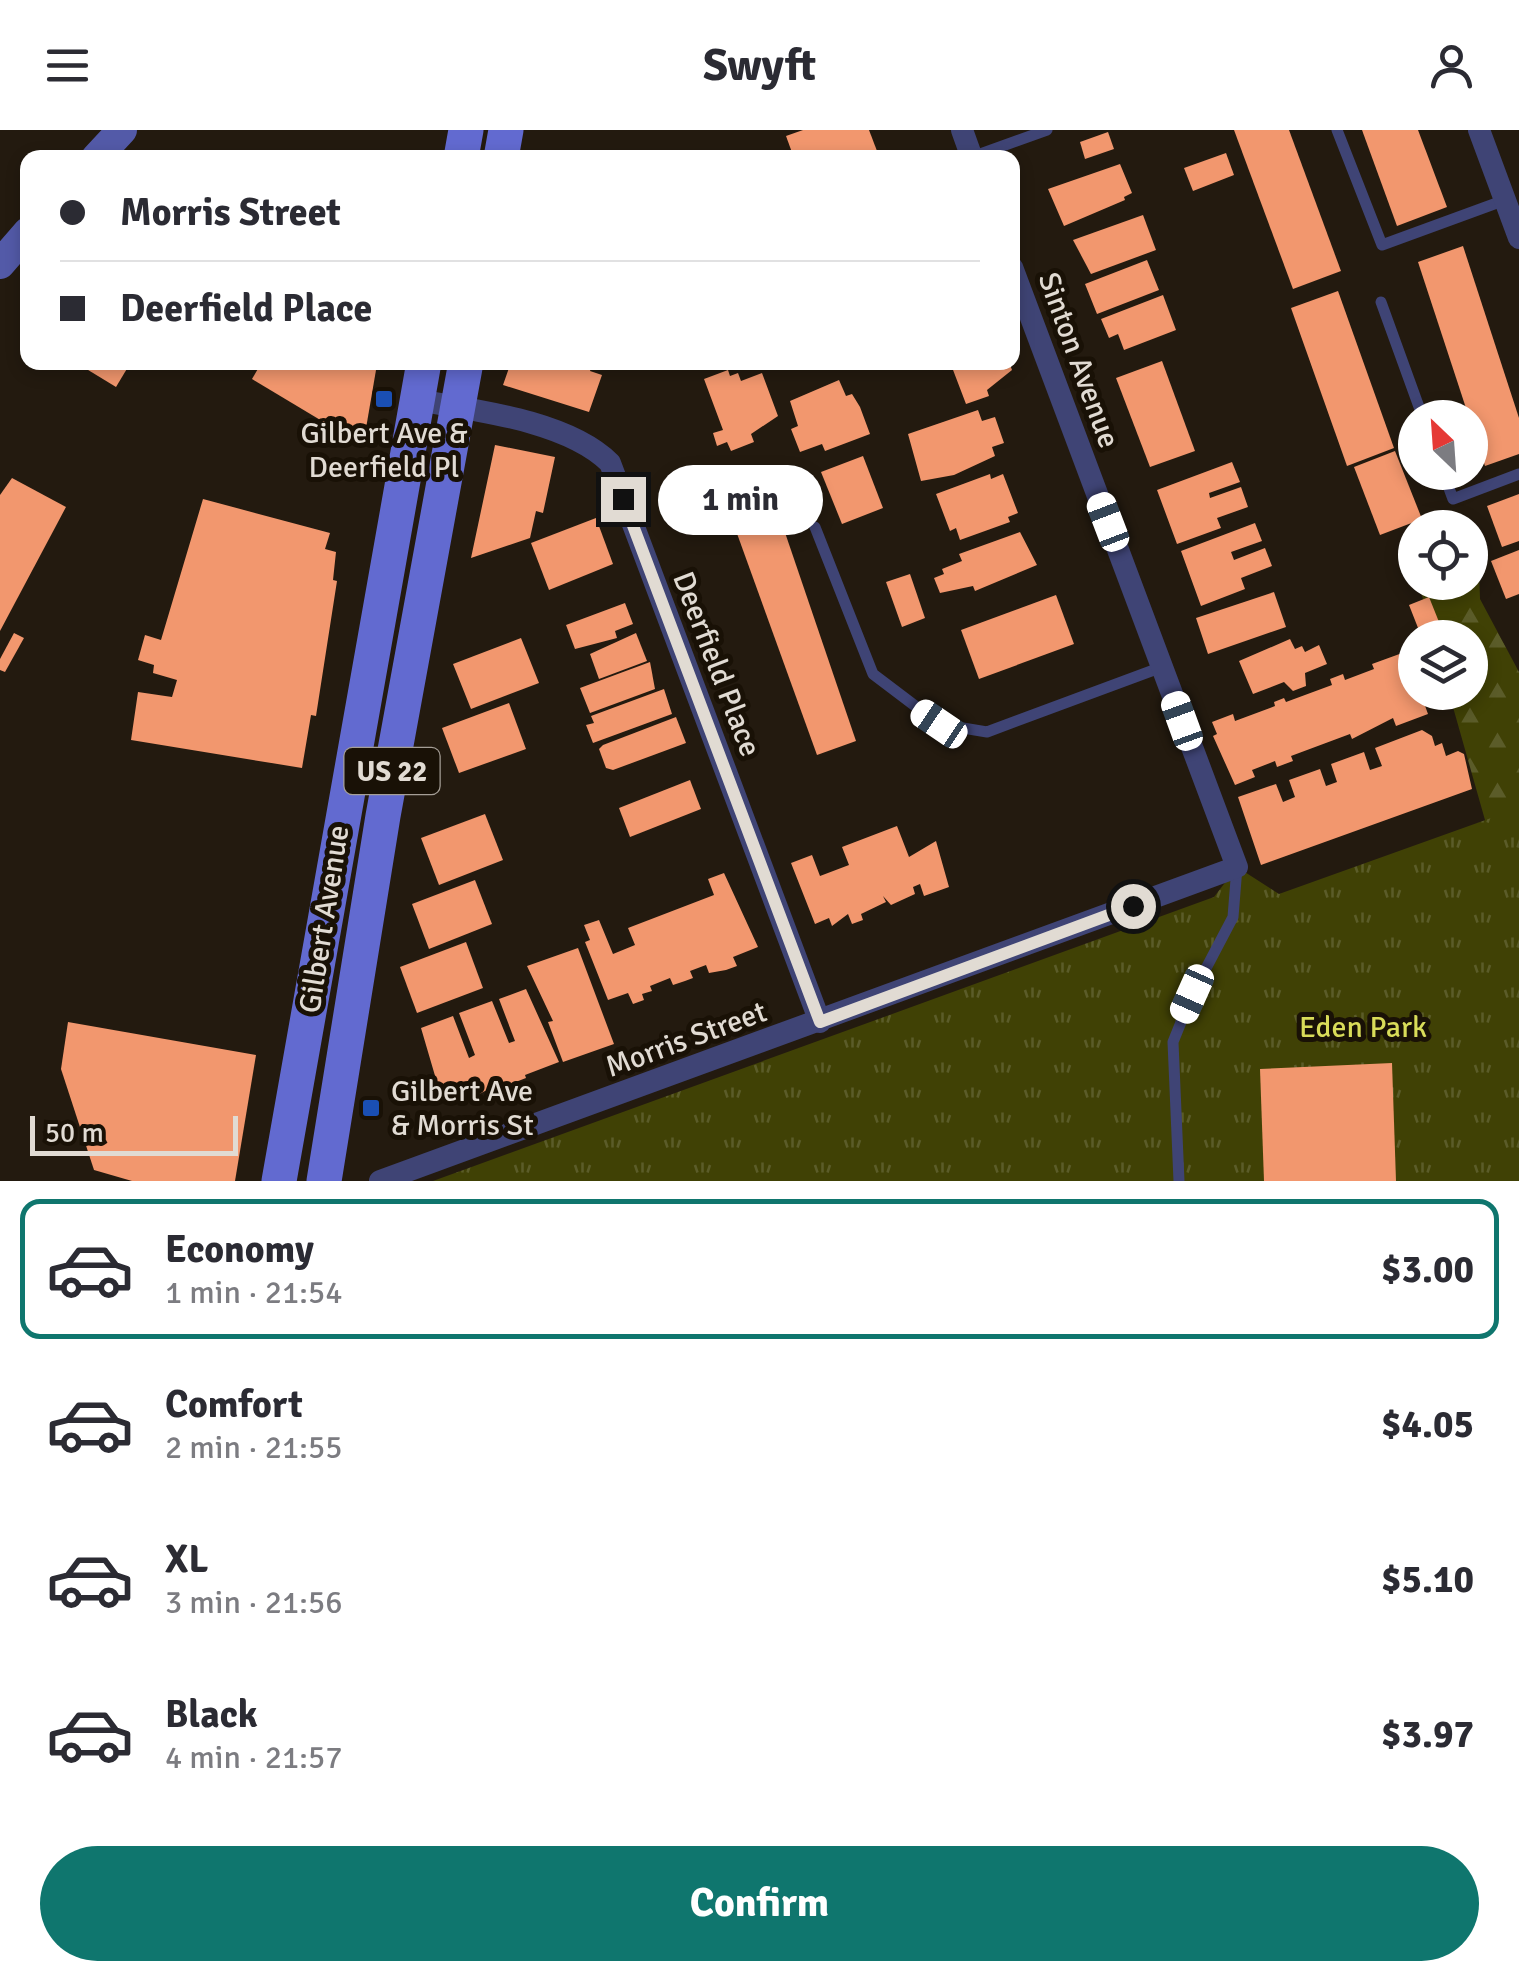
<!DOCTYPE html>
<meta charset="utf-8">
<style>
:root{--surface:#fff;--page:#f2f2f3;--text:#2b2b33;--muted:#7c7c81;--line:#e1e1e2;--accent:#0f766e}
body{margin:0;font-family:Signika,sans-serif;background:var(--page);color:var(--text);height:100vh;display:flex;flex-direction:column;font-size:38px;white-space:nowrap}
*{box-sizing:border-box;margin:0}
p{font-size:32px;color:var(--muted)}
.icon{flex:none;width:55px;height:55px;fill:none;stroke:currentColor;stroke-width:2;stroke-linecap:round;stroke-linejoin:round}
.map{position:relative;height:1051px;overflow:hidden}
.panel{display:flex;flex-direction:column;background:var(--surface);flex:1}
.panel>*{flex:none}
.hud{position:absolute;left:20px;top:20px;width:1000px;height:220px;border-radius:20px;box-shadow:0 5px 15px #0003;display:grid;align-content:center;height:220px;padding:0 40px;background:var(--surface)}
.needle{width:65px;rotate:335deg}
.tools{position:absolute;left:1398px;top:270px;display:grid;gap:20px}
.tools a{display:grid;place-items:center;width:90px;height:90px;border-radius:50%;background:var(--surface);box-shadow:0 5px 15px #0003;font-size:50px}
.scale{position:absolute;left:30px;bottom:25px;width:208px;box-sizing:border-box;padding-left:10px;border:5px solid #e1dbd3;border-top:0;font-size:28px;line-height:35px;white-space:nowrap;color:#e1dbd3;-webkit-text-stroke:8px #191106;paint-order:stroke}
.end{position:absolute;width:45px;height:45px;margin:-22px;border:12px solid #e1dbd3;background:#111;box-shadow:0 0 0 5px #111}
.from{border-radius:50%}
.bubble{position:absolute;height:70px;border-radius:35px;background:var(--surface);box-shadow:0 5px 15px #0003;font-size:32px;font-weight:700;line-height:70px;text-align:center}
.car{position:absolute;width:30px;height:60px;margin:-30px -15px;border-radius:12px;box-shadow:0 0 8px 2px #0007;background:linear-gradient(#fff 24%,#345 0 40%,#fff 0 76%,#345 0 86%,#fff 0)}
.hud b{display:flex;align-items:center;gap:35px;height:95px;font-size:38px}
.hud b+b{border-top:2px solid var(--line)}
.hud i{width:25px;height:25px;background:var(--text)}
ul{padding:18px 0 0;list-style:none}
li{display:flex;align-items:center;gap:30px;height:140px;margin:0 20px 15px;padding:0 20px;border:5px solid transparent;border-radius:20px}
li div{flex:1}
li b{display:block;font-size:38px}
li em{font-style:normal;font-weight:700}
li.selected{border-color:var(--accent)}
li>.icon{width:90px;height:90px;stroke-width:1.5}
.button{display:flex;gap:20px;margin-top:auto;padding:20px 40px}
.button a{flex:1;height:115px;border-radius:60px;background:var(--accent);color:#fff;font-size:40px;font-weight:700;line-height:115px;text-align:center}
header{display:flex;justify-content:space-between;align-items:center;height:130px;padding:0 40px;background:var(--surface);font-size:45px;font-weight:700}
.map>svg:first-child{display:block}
.forest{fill:url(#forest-firs)}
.park{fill:url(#park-tufts)}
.building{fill:#f2976e}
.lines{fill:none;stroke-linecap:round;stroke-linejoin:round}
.lane{stroke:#3f4475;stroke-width:11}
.street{stroke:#3f4475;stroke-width:22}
.secondary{stroke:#535aa8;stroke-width:30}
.primary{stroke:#626ad0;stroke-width:35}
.route{stroke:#e1dbd3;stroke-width:12}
.transit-dot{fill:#1a4fb4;stroke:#191106;stroke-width:4}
.labels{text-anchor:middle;stroke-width:10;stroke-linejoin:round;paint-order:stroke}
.shield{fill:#191106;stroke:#a59e96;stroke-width:2.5}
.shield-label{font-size:28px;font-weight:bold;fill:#e1dbd3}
.street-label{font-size:30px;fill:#e1dbd3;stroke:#191106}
.poi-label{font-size:30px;fill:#e1dbd3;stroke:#191106}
.park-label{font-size:30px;fill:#d9dc59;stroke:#191106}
</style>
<header><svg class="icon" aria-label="menu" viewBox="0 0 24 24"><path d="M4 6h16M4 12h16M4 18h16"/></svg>Swyft<svg class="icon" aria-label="person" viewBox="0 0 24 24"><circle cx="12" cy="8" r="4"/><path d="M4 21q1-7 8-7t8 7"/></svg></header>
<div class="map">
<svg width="1519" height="1051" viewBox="0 0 1519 1051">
<defs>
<pattern id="forest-firs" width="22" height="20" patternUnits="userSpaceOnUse" patternTransform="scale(2.5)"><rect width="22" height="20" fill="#404105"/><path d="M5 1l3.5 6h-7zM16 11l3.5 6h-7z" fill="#5b5c29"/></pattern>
<pattern id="park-tufts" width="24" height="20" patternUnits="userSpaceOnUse" patternTransform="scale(2.5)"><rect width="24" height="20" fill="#404105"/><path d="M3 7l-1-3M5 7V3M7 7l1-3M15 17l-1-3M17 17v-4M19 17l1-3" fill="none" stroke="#5b5c29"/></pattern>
</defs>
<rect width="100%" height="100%" fill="#231a0f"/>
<path class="forest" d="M1470 409 1478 412 1480 469 1519 542V1051L1473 801 1485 690 1449 563 1470 562V508L1434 507 1420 459 1422 453 1470 452Z"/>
<path class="park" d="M1519 678V1051H433L1214 767 1237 737 1279 764Z"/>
<g class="building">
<path d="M803 0H869L877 21 859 28H794L786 6Z"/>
<path d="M1234 0H1289L1341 141 1293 159Z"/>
<path d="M1362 0H1418L1447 77 1397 96Z"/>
<path d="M1108 2 1114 19 1085 29 1080 12Z"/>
<path d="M1226 23 1234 45 1193 61 1184 38Z"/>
<path d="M1120 34 1132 63 1124 67 1125 70 1064 96 1048 59Z"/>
<path d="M1143 85 1156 120 1091 144 1073 110Z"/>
<path d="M1463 116 1519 288V324L1485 336 1418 132Z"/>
<path d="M1147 130 1159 160 1097 184 1085 154Z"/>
<path d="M1338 161 1394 318 1347 336 1291 178Z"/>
<path d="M1163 165 1176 200 1124 220 1118 204 1109 208 1101 189Z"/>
<path d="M1162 231 1195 321 1150 337 1116 248Z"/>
<path d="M75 232H131L116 257Z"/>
<path d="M262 232H364L376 240 365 304 352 309 252 249Z"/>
<path d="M511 232H593L590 241 602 245 589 282 503 255Z"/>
<path d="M950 232H1009L1012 240 987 260 989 266 966 274Z"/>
<path d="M728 240 730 246 738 243 741 251 762 243 778 286 751 304 754 312 731 321 727 312 717 316 713 303 723 300 704 249Z"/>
<path d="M839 250 846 266 852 264 860 277 870 304 825 321 822 314 800 322 791 299 798 296 790 271Z"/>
<path d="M978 280 982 291 995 287 1004 313 992 317 995 326 954 345 921 351 908 304Z"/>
<path d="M495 315 555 327 543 383 536 381 530 408 471 428Z"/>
<path d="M1395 321 1422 389 1380 405 1354 337Z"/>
<path d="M863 326 883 378 842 394 821 342Z"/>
<path d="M1232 332 1240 352 1209 363 1210 368 1241 357 1248 377 1217 388 1221 398 1177 414 1157 360Z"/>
<path d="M990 344 991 349 1003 344 1018 383 1008 387 1010 392 960 410 956 398 950 401 936 364Z"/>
<path d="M12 348 66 377 0 501V365Z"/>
<path d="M1519 364V411L1502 417 1487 376Z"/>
<path d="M203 369 330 403 325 419 336 422 333 450 337 451 316 586 311 585 302 638 131 610 138 562 172 567 177 550 153 543 154 535 138 530 145 505 161 510Z"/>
<path d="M778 382 856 611 817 625 735 398Z"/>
<path d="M596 388 613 434 549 460 531 413Z"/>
<path d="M1255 393 1262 411 1231 422 1234 430 1265 418 1272 436 1241 448 1245 459 1201 476 1181 421Z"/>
<path d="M1020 402 1037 435 975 461 973 456 940 463 934 448 944 444 942 439 962 431 959 424Z"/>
<path d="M1519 420V464L1506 469 1491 431Z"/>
<path d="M910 444 925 488 902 497 886 452Z"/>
<path d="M1274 462 1286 497 1208 524 1196 488Z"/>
<path d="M1056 465 1074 514 979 549 961 500Z"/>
<path d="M1429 467 1443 502 1422 508 1409 475Z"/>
<path d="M625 473 633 494 615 501 617 508 575 519 566 495Z"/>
<path d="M14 503 24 508 5 542 0 540V529Z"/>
<path d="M636 503 647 531 599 549 590 524Z"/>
<path d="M521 508 539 553 471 579 453 534Z"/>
<path d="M1290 509 1295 519 1302 516 1305 522 1319 515 1327 534 1305 543 1306 556 1293 561 1284 552 1253 564 1239 531Z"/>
<path d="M1405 522 1415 562H1420L1428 584 1396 596 1393 588 1352 609 1350 604 1291 626 1293 631 1277 637 1275 631 1252 640 1255 647 1235 655 1213 606 1217 604 1212 592 1233 584 1235 591 1275 576 1274 572 1284 568 1286 572 1332 555 1330 549 1343 544 1345 550 1374 539 1372 534Z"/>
<path d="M650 532 655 559 590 583 580 558Z"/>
<path d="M664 559 672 584 593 613 586 595 594 593 591 586Z"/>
<path d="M509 573 526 619 459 643 442 598Z"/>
<path d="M676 587 686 613 613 640 606 638 599 619 603 615Z"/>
<path d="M1422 600 1432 606 1435 616 1442 613 1446 626 1458 621 1464 624 1472 659 1261 735 1238 667 1276 654 1283 672 1295 667 1289 650 1320 639 1326 656 1337 652 1331 634 1364 622 1370 640 1382 636 1375 618Z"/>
<path d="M690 650 701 679 630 707 619 678Z"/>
<path d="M485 684 503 730 439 755 421 708Z"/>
<path d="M897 696 909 727 936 711 949 757 924 766 920 754 913 757 915 764 891 775 883 766 886 772 861 784 863 790 852 794 848 784 832 796 829 788 815 794 791 733 812 725 820 746 849 735 842 717Z"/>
<path d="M724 743 758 817 733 827 737 836 726 840 709 843 706 835 690 841 693 848 685 851 673 855 670 848 650 856 652 861 642 864 644 870 633 874 628 863 608 870 585 812 590 810 584 795 599 790 613 824 635 815 628 798 714 765 708 749Z"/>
<path d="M475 750 492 794 429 819 412 774Z"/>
<path d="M466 812 483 858 417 883 400 837Z"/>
<path d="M578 818 614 914 563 932 548 892 553 891 527 836Z"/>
<path d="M526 859 559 932 525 945 526 948 513 953 515 957 499 963 497 959 485 961 458 975 455 968 443 973 421 898 453 886 469 928 475 925 459 883 492 871 509 913 515 911 499 869Z"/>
<path d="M68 892 256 925 235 1051H132L94 1040 61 939Z"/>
<path d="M1392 933 1396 1051H1264L1260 939Z"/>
</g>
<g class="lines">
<g class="lane">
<path d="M1337 0 1382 115 1505 70"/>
<path d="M972 27 1047 0"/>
<path d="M1381 172 1423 288"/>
<path d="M1443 342 1453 369 1519 344"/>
<path d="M815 397 873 544 939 594 987 602 1162 537"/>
<path d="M1179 1051 1173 912 1192 865 1233 787 1237 737"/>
</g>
<g class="street">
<path d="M962 0 972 28"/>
<path d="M1479 0 1519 108"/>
<path d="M417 270C475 280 568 291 610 333L820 892"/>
<path d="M380 1051 1237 737 1012 137"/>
</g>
<g class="secondary">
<path d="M96 28 122 0"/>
<path d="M0 134 28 102"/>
</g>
<g class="primary">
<path d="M461 28 466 0"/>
<path d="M501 28 506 0"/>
<path d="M279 1051 424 232"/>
<path d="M324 1051 383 686 466 232"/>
</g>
</g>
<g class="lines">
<path class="route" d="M623 369 820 892 1133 776"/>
</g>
<g class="transit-dot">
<rect x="374" y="259" width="20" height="20" rx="5"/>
<rect x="361" y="968" width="20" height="20" rx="5"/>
</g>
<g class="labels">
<rect class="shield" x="344.5" y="618" width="95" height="46" rx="8"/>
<g class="shield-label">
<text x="392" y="651">US 22</text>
</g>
<g class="street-label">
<text transform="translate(1079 230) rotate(70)" y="10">Sinton Avenue</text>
<text transform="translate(717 534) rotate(69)" y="10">Deerfield Place</text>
<text transform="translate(324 789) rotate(-81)" y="10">Gilbert Avenue</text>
<text transform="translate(686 909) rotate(-20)" y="10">Morris Street</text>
</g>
<g class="poi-label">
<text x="384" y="313">Gilbert Ave &amp;<tspan x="384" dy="34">Deerfield Pl</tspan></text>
<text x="391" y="971" text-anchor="start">Gilbert Ave<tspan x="391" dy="34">&amp; Morris St</tspan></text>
</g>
<g class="park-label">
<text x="1363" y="907">Eden Park</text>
</g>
</g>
</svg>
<div class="tools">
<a><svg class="needle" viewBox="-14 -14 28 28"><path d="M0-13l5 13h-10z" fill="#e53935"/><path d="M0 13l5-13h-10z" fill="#7c7c81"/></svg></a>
<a><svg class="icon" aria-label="locate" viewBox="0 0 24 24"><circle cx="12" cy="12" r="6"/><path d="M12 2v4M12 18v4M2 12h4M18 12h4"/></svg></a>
<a><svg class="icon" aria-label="layers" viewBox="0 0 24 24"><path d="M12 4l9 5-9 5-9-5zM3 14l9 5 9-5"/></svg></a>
</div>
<div class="scale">50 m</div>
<i class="end from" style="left:1133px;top:776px"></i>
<i class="end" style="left:623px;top:369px"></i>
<div class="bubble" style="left:658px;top:335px;width:165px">1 min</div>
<i class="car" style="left:1108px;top:392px;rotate:339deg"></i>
<i class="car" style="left:1182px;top:591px;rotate:340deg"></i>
<i class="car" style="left:939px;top:594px;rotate:304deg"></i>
<i class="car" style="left:1192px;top:864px;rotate:204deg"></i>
<div class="hud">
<b><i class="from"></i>Morris Street</b>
<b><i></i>Deerfield Place</b>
</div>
</div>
<section class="panel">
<ul>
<li class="selected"><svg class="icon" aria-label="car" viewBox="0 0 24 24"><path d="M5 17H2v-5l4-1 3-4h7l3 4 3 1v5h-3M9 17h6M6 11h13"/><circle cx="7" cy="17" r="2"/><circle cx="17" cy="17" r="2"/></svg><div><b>Economy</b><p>1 min · 21:54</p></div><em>$3.00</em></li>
<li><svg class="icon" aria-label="car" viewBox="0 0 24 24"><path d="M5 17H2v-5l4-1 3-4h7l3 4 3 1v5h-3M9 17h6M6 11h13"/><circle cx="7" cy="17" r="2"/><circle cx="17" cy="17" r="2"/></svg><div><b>Comfort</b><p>2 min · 21:55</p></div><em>$4.05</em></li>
<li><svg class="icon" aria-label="car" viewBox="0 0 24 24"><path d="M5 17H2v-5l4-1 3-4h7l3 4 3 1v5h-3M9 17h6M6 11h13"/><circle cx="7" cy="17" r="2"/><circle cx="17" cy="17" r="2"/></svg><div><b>XL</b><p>3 min · 21:56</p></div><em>$5.10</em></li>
<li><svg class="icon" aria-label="car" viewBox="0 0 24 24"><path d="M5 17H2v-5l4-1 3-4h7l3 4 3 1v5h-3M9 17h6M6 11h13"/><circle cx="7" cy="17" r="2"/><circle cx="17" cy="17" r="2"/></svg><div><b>Black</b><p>4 min · 21:57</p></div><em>$3.97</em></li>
</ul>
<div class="button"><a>Confirm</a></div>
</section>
